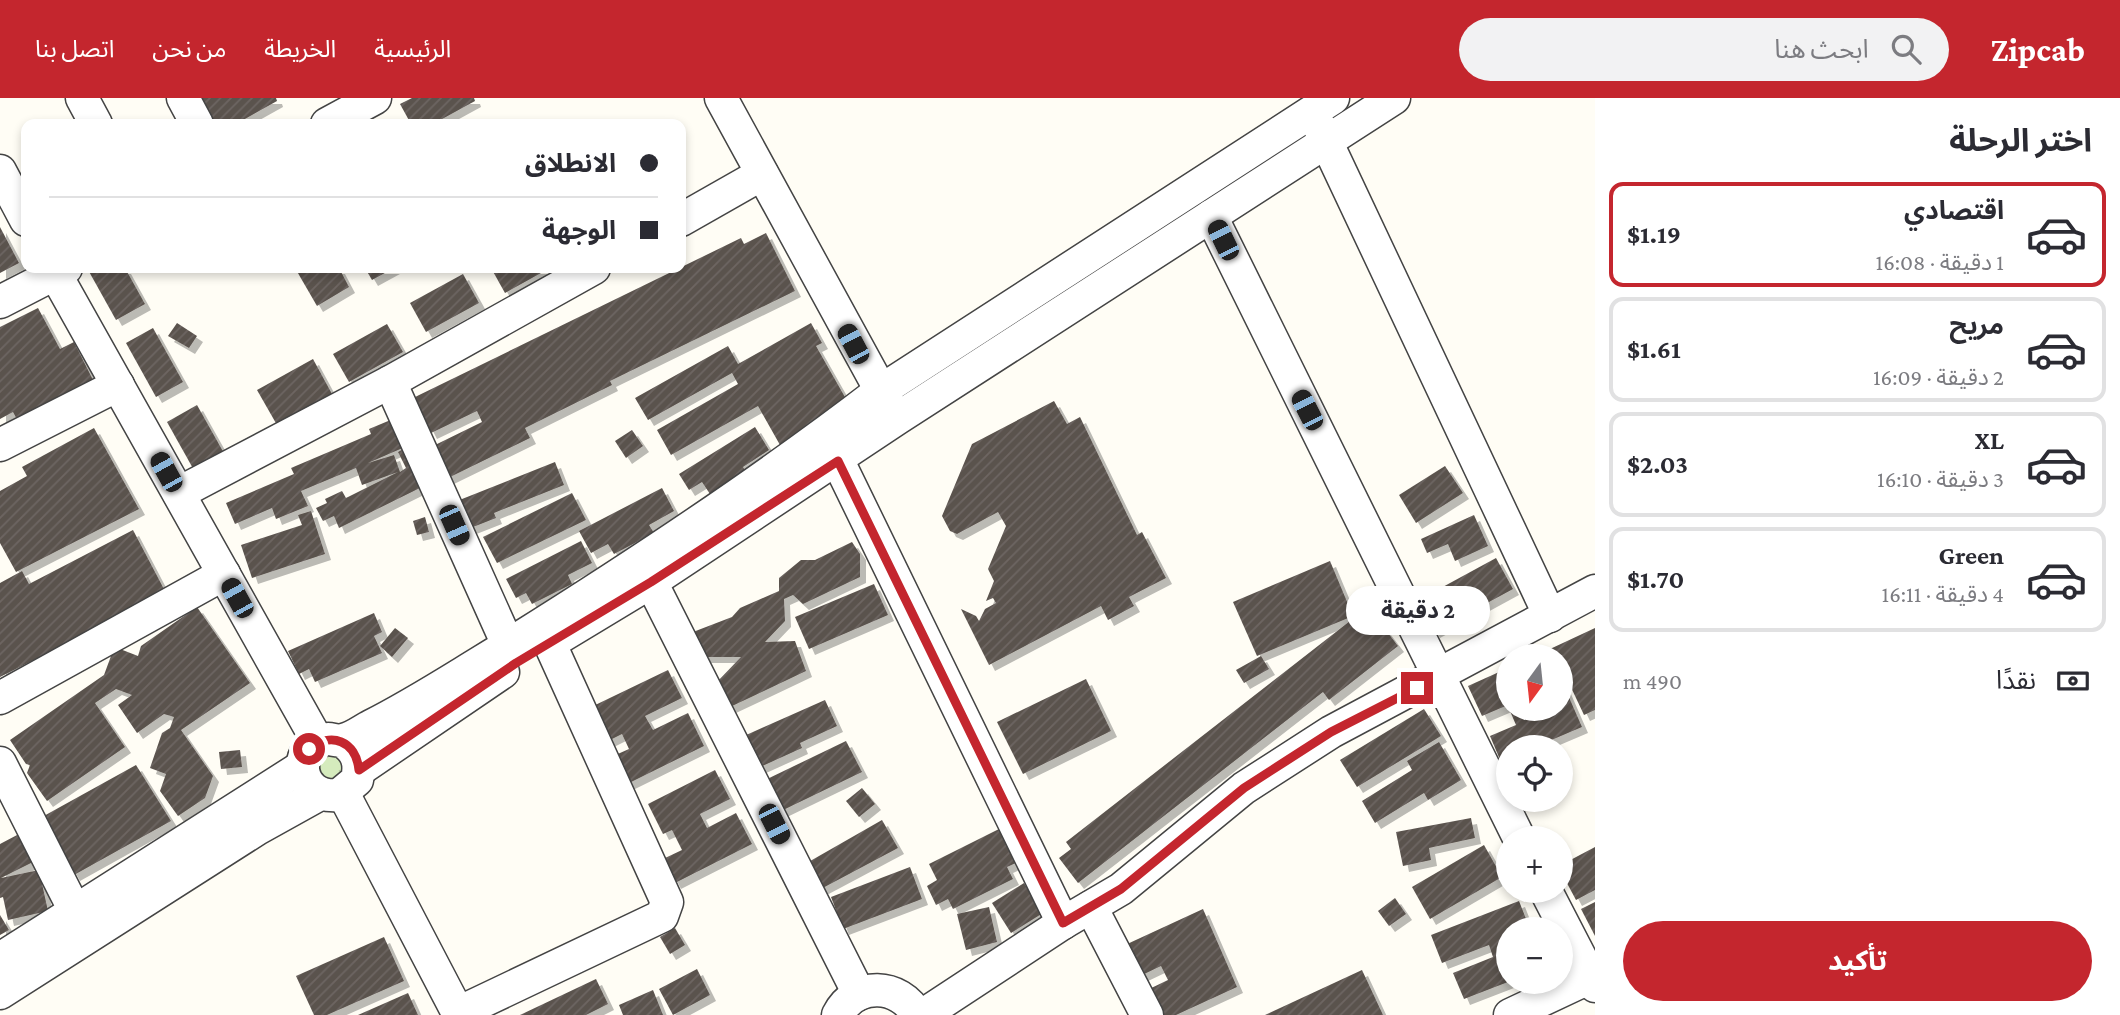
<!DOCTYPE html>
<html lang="ar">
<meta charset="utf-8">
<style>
:root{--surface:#fff;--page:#f2f2f3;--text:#2b2b33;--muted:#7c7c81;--line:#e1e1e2;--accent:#c4262e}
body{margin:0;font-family:"Crimson Pro","Noto Sans Arabic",serif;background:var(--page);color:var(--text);direction:rtl;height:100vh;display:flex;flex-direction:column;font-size:26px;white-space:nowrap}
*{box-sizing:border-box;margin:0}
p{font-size:23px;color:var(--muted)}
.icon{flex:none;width:38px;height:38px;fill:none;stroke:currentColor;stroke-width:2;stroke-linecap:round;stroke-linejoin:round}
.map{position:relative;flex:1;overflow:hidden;direction:ltr}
.panel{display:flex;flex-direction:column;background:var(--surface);width:525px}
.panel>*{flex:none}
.guide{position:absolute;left:21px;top:21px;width:665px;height:154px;border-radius:14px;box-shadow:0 4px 10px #0003;direction:rtl;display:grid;align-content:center;height:154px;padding:0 28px;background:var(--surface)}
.needle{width:46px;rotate:195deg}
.buttons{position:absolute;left:1496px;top:546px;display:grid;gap:14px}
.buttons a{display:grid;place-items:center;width:77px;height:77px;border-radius:50%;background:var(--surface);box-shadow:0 4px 10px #0003;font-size:35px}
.end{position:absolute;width:32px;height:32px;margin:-16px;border:9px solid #c4262e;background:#fff;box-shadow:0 0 0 4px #fff}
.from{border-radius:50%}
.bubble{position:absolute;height:49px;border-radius:24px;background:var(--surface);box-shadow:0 4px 10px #0003;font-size:23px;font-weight:700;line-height:49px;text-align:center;direction:rtl}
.car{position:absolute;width:21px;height:42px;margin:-21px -10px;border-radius:9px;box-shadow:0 0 5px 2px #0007;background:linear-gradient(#222 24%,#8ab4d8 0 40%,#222 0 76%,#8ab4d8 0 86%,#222 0)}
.guide b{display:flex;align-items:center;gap:24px;height:66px;font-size:26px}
.guide b+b{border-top:2px solid var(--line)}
.guide i{width:18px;height:18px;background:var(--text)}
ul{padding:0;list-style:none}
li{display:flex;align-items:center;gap:21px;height:105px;margin:0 14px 10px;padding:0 14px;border:4px solid var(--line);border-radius:14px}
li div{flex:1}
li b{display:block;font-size:26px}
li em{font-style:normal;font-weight:700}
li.selected{border-color:var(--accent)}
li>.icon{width:63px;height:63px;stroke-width:1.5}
h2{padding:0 28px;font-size:32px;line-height:84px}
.pay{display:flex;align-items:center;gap:18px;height:77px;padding:0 28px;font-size:26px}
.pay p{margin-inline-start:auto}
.button{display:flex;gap:14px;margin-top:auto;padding:14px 28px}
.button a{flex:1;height:80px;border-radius:42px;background:var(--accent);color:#fff;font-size:28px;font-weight:700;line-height:80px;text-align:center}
header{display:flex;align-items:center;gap:42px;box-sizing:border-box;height:98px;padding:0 35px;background:var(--accent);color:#fff}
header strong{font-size:33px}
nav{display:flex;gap:38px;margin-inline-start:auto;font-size:24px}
.search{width:490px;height:63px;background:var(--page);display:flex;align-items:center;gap:18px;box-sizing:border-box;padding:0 24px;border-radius:38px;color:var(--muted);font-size:26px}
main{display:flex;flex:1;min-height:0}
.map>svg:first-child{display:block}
.grass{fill:url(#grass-tufts)}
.building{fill:url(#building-hatch);filter:url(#shadow)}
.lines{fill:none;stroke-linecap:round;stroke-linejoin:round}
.minor-casing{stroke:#444;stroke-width:35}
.minor{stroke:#fff;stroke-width:32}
.route{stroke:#c4262e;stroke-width:9}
</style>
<header>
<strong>Zipcab</strong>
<div class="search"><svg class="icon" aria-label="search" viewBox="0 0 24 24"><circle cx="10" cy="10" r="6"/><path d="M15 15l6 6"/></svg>ابحث هنا</div>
<nav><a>الرئيسية</a><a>الخريطة</a><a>من نحن</a><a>اتصل بنا</a></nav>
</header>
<main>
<section class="panel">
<h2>اختر الرحلة</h2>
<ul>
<li class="selected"><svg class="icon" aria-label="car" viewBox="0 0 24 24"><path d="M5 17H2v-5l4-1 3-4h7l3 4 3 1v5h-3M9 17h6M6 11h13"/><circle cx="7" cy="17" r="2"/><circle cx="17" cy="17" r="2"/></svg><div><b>اقتصادي</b><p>1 دقيقة · 16:08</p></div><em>$1.19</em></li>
<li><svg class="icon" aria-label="car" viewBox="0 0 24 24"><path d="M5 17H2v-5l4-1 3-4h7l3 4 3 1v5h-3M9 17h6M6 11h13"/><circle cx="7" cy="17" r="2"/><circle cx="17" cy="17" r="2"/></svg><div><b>مريح</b><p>2 دقيقة · 16:09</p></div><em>$1.61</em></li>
<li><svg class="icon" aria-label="car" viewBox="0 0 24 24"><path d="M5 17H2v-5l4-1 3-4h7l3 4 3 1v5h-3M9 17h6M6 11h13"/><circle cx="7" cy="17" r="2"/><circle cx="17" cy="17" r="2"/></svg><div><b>XL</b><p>3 دقيقة · 16:10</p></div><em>$2.03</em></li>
<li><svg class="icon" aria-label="car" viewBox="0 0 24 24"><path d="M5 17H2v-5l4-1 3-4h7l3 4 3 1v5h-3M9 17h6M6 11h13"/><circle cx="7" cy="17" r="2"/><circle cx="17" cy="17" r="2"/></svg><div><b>Green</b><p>4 دقيقة · 16:11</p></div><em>$1.70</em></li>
</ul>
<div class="pay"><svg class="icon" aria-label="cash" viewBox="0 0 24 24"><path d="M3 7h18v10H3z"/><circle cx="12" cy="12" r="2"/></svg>نقدًا<p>490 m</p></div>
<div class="button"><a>تأكيد</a></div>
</section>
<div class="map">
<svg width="1595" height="917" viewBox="0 0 1595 917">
<defs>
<pattern id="grass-tufts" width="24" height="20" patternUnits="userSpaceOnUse" patternTransform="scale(1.75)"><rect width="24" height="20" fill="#d5ebbd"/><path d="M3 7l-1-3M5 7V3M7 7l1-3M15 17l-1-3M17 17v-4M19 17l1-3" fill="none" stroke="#b6c8a1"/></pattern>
<pattern id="building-hatch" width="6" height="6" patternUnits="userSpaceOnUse" patternTransform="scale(1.75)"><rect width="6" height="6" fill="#5a524d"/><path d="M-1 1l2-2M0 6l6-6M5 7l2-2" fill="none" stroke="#6d6662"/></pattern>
<filter id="shadow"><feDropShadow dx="6" dy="6" stdDeviation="0" flood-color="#0004"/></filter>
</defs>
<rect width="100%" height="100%" fill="#fffdf5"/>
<path class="grass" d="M320 649 352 661 330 692 308 663Z"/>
<g class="building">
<path d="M201 0H276L277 3 236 26H216Z"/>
<path d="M412 0H474L475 3 433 26H411L400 6Z"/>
<path d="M0 129 19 165 0 175Z"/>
<path d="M766 135 795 193 610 283 612 287 525 330 530 340 448 380 433 348 482 324 477 313 431 335 413 300 741 140 744 146Z"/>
<path d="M87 170H125L145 206 116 222Z"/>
<path d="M295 170H339L349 189 317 208Z"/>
<path d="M365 170H394L372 182Z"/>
<path d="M491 170H550L505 195Z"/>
<path d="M463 176 479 205 426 234 410 205Z"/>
<path d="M38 210 60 251 74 244 95 286 19 325 13 314 0 321V229Z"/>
<path d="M177 225 197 238 189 250 168 238Z"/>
<path d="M811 225 822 245 816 248 850 308 780 347 758 308 671 357 657 332 738 286 732 275 648 322 635 300 728 248 738 266Z"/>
<path d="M387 226 403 254 349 284 333 256Z"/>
<path d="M153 230 183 284 156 299 126 245Z"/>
<path d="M313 261 332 296 277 327 257 292Z"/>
<path d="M1054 303 1067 326 1080 319 1137 437 1142 434 1166 480 1129 499 1134 508 1108 522 1101 508 989 567 961 511 976 518 979 523 985 511 996 505 993 500 986 503 994 483 988 471 1006 428 998 414 957 436 950 433 942 418 972 346Z"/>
<path d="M197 307 225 357 195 374 167 324Z"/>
<path d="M393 321 405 349 368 365 394 357 400 374 406 370 398 354 407 349 426 387 339 430 334 418 323 423 316 410 327 405 325 401 342 393 346 400 398 374 362 387 356 370 301 393 308 408 276 421 272 410 235 426 226 405 294 376 291 370 371 336 369 331Z"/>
<path d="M755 329 769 352 743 369 746 374 710 396 702 384 689 392 679 376Z"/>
<path d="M94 330 139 411 16 474 0 445V393L27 378 22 369Z"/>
<path d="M632 332 643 348 626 360 615 343Z"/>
<path d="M555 364 564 387 494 415 496 420 468 431 457 403Z"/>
<path d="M1445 368 1463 395 1416 425 1399 397Z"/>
<path d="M662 390 674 413 649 427 654 435 614 456 608 446 591 455 579 433Z"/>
<path d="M572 395 586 422 497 465 483 439Z"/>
<path d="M311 413 325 456 252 480 241 447 302 427 298 417Z"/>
<path d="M1474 417 1488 448 1455 463 1448 446 1427 455 1421 441Z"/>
<path d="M425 419 429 434 417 437 413 423Z"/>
<path d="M133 432 166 495 0 579V485L22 473 29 486Z"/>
<path d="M581 443 592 465 568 477 572 486 532 506 526 495 516 500 506 481Z"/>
<path d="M852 444 860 456V479L803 506 793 497 784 501 785 523 765 544 795 543 806 573 730 609 716 585 741 559H705L693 534 732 519 740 510 779 493V480L801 462H815Z"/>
<path d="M1496 460 1513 491 1434 534 1417 503Z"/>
<path d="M1330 463 1353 518 1257 558 1233 504Z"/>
<path d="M874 486 888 517 809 551 795 519Z"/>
<path d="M197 509 250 585 181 632 213 678 205 700 178 718 160 693 166 676 150 670 162 635 170 630 174 619 164 616 137 635 118 607 132 597 116 591 95 605 125 649 47 703 27 675 30 667 26 666 10 642 104 577 111 558 120 551 138 558 141 548Z"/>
<path d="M1368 509 1398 548 1329 602 1323 594 1078 785 1059 760 1071 751 1066 744Z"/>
<path d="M374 515 382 534 374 538 382 555 315 584 309 571 299 576 288 553Z"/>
<path d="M395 530 408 540 392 559 380 548Z"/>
<path d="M1595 530V612L1584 617 1568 583 1565 585 1561 577V558H1535Z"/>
<path d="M1261 558 1269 571 1244 585 1236 572Z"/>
<path d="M1508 570V607L1482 618 1468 588Z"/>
<path d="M668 572 682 600 645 618 653 632 688 615 704 648 625 687 611 659 629 651 622 636 606 644 589 610Z"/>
<path d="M1086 581 1111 633 1023 676 997 624Z"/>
<path d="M1561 581 1582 629 1535 649H1508V661L1501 664 1490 638 1516 627 1510 613 1515 611H1561Z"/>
<path d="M825 602 837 628 800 645 802 650 758 670 744 638Z"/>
<path d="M1424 611 1441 638 1357 689 1340 662Z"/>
<path d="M846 643 862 674 779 714 763 683Z"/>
<path d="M1439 644 1461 682 1428 702 1424 695 1375 725 1362 703 1412 672 1407 663Z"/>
<path d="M240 652 242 669 221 671 219 654Z"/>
<path d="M136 667 171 723 74 777 42 719Z"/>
<path d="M715 672 730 701 700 716 707 730 736 715 752 746 675 785 663 761 682 752 672 732 663 736 648 706Z"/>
<path d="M862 690 875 706 859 719 846 703Z"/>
<path d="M1471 720 1475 740 1429 750 1431 762 1403 768 1396 734Z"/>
<path d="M882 722 898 750 819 792 805 766Z"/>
<path d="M1003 729 1020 763 1007 769 1013 781 953 811 948 801 936 807 927 788 937 782 929 766Z"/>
<path d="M19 736 33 764 1 780 39 772 48 813 8 822 3 799 0 800V746Z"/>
<path d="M1484 747 1502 779 1430 821 1412 789Z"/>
<path d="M1595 749V792L1576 802 1561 774V767Z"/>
<path d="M910 769 922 801 843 831 831 799Z"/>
<path d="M1024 785 1043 815 1011 835 992 805Z"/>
<path d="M1395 800 1406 816 1389 828 1378 813Z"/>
<path d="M1519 803 1530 831H1508V884L1464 901 1453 875 1493 859 1489 847 1442 865 1431 837Z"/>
<path d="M1595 804V838L1581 811Z"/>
<path d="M989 809 997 844 966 852 957 816Z"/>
<path d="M1203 811 1237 889 1176 917H1156L1145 893 1168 882 1161 868 1140 878 1125 847Z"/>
<path d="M0 817 9 832 0 837Z"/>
<path d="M675 830 685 847 670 856 660 839Z"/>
<path d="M384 839 404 883 327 917H314L296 878Z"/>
<path d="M697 871 710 897 673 917 659 891Z"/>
<path d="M1362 872 1383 917H1265Z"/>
<path d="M596 881 608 906 586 917H520Z"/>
<path d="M653 892 663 917H623L619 907Z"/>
<path d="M408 895 418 917H358Z"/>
</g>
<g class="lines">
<defs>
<g id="minor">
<path d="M82 0 96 26"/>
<path d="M183 0 197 26"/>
<path d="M721 0 891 311"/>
<path d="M327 26 375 0"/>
<path d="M1318 26 1550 518"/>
<path d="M0 73 26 122"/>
<path d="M1211 118 1519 740"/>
<path d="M681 122 762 76"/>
<path d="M52 170 318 644"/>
<path d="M0 204 66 170"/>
<path d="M390 284 508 547"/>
<path d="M0 347 118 287"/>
<path d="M838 363 1063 825"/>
<path d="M179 395 390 284 594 170"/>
<path d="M651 484 859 896"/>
<path d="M550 545 651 484 898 320 1394 0"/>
<path d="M0 600 224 476"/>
<path d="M342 643C357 653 361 664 357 682L339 697C296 702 290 646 328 641 333 641 338 644 343 642 353 640 363 632 371 628 409 609 445 586 481 564 617 480 753 391 879 294L1333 0"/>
<path d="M0 665 75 813"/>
<path d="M359 672 503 574"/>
<path d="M343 695 459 917"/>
<path d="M1546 793 1595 888"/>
<path d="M1091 809 1147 917"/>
<path d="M0 861 303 668"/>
<path d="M0 895 257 731 320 696"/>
<path d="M458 915 662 818 667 804 550 546"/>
<path d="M838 917C855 883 900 885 917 917"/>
<path d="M923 917 1063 825 1121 791 1244 690 1331 634 1595 493"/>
<path d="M1510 917 1595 877"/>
</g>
</defs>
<use href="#minor" class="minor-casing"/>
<use href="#minor" class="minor"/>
</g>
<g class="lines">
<path class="route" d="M309 651C331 633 356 643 359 672L516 565 651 484 838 363 1063 825 1121 791 1244 690 1331 634 1417 590"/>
</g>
</svg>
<div class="buttons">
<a><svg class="needle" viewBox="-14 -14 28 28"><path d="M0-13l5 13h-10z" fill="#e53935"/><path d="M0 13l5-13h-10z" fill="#7c7c81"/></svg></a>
<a><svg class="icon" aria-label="locate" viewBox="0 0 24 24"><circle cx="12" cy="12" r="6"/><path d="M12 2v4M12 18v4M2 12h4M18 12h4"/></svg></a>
<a>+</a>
<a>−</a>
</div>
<i class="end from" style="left:309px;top:651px"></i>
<i class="end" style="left:1417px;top:590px"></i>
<div class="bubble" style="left:1346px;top:488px;width:144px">2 دقيقة</div>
<i class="car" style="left:1223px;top:142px;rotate:334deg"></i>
<i class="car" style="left:853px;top:246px;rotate:332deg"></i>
<i class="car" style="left:1307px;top:312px;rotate:333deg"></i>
<i class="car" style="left:166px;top:374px;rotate:331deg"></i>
<i class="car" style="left:454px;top:427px;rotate:156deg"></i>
<i class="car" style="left:237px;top:500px;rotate:331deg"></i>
<i class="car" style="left:774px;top:726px;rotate:153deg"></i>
<div class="guide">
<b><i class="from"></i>الانطلاق</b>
<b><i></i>الوجهة</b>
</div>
</div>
</main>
